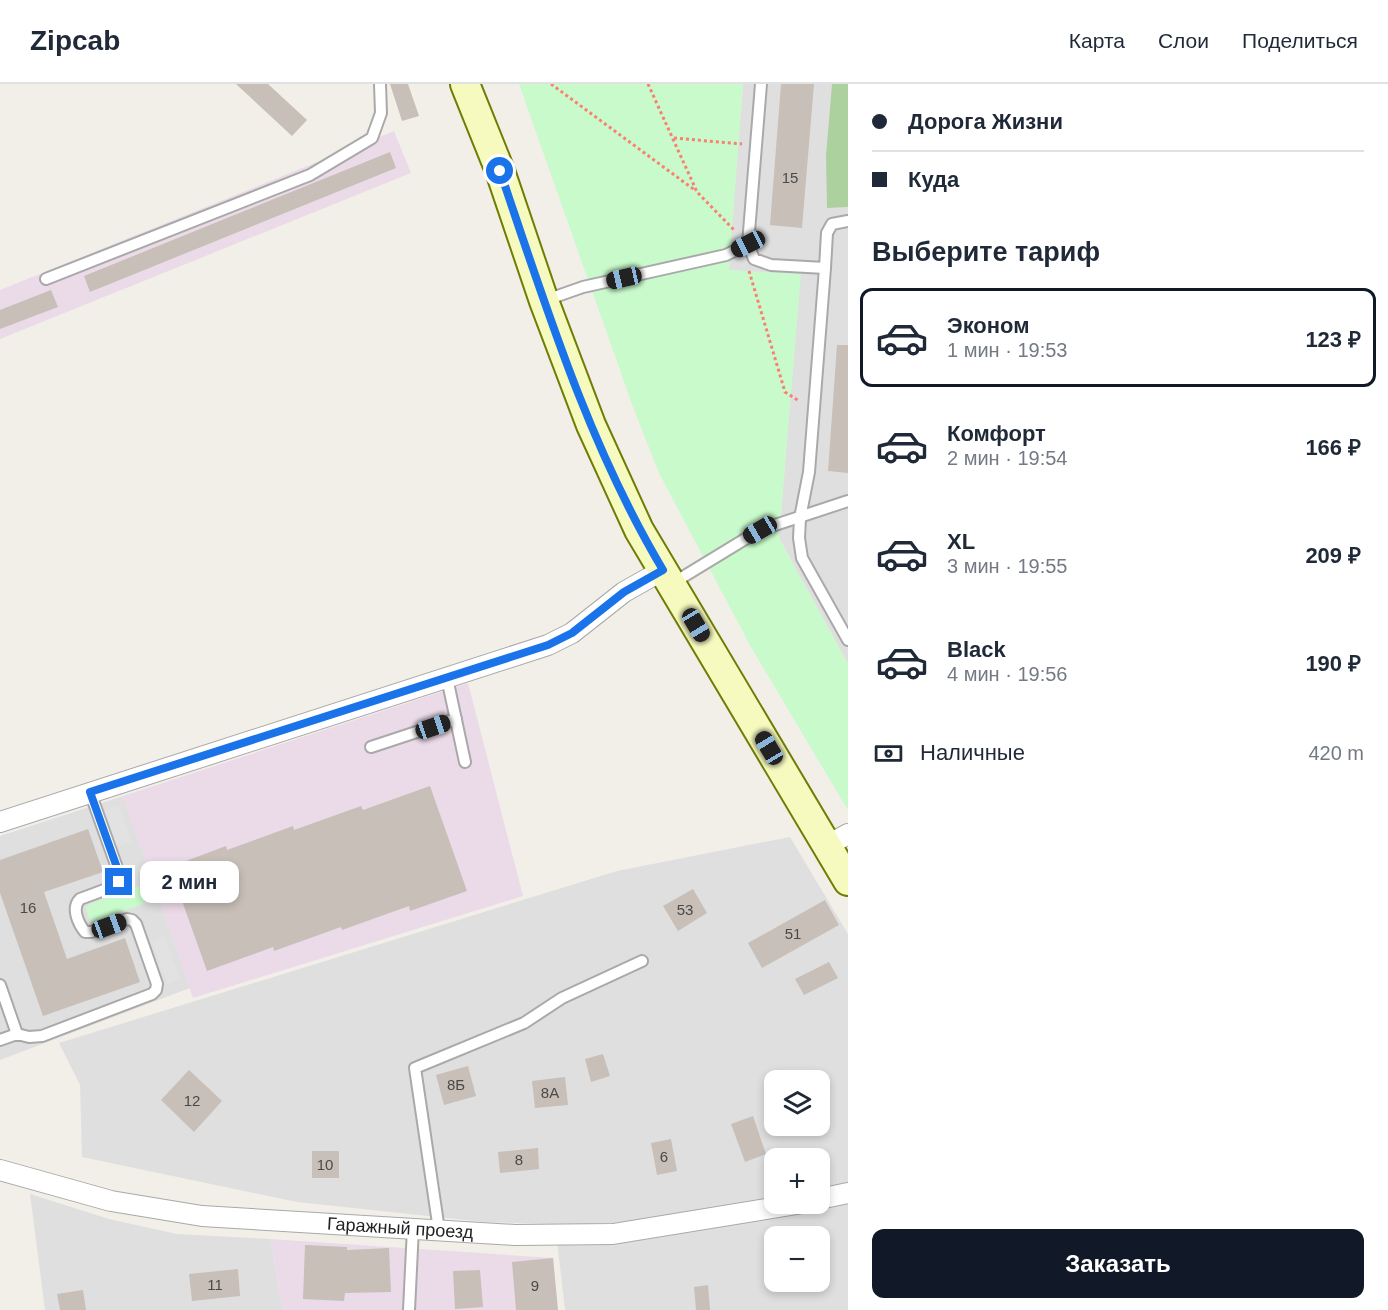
<!DOCTYPE html>
<html lang="ru">
<meta charset="utf-8">
<style>
:root{--surface:#fff;--page:#f2f2f3;--text:#1f2937;--muted:#747a83;--line:#e0e1e3;--accent:#111827}
body{margin:0;font-family:Helvetica,sans-serif;background:var(--page);color:var(--text);height:100vh;display:flex;flex-direction:column;font-size:22px;white-space:nowrap}
*{box-sizing:border-box;margin:0}
p{font-size:20px;color:var(--muted)}
.icon{flex:none;width:33px;height:33px;fill:none;stroke:currentColor;stroke-width:2;stroke-linecap:round;stroke-linejoin:round}
.map{position:relative;flex:1;overflow:hidden}
.drawer{display:flex;flex-direction:column;background:var(--surface);width:540px}
.drawer>*{flex:none}
.top-card{display:grid;align-content:center;height:132px;padding:0 24px;background:var(--surface)}
.controls{position:absolute;left:764px;top:986px;display:grid;gap:12px}
.controls a{display:grid;place-items:center;width:66px;height:66px;border-radius:12px;background:var(--surface);box-shadow:0 3px 9px #0003;font-size:30px}
.end{position:absolute;width:27px;height:27px;margin:-14px;border:8px solid #1a73e8;background:#fff;box-shadow:0 0 0 3px #fff}
.from{border-radius:50%}
.bubble{position:absolute;height:42px;border-radius:12px;background:var(--surface);box-shadow:0 3px 9px #0003;font-size:20px;font-weight:800;line-height:42px;text-align:center}
.car{position:absolute;width:18px;height:36px;margin:-18px -9px;border-radius:8px;box-shadow:0 0 4px 2px #0007;background:linear-gradient(#222 24%,#8ab4d8 0 40%,#222 0 76%,#8ab4d8 0 86%,#222 0)}
.top-card b{display:flex;align-items:center;gap:21px;height:57px;font-size:22px}
.top-card b+b{border-top:2px solid var(--line)}
.top-card i{width:15px;height:15px;background:var(--text)}
ul{padding:0;list-style:none}
li{display:flex;align-items:center;gap:18px;height:99px;margin:0 12px 9px;padding:0 12px;border:3px solid transparent;border-radius:12px}
li div{flex:1}
li b{display:block;font-size:22px}
li em{font-style:normal;font-weight:800}
li.current{border-color:var(--accent)}
li>.icon{width:54px;height:54px;stroke-width:1.5}
h2{padding:0 24px;font-size:27px;line-height:72px}
.pay{display:flex;align-items:center;gap:15px;height:66px;padding:0 24px;font-size:22px}
.pay p{margin-inline-start:auto}
.button{display:flex;gap:12px;margin-top:auto;padding:12px 24px}
.button a{flex:1;height:69px;border-radius:12px;background:var(--accent);color:#fff;font-size:24px;font-weight:800;line-height:69px;text-align:center}
header{display:flex;align-items:center;gap:36px;box-sizing:border-box;height:84px;padding:0 30px;background:var(--surface);border-bottom:2px solid var(--line)}
header strong{font-size:28px}
nav{display:flex;gap:33px;margin-inline-start:auto;font-size:21px}
main{display:flex;flex:1;min-height:0}
.map>svg:first-child{display:block}
.residential{fill:#e0dfdf;fill-rule:evenodd}
.industrial{fill:#ebdbe8}
.forest{fill:#add19e}
.park{fill:#c8facc}
.parking{fill:#e2e2e2}
.building{fill:#c7bfb8}
.lines{fill:none;stroke-linecap:round;stroke-linejoin:round}
.lane-casing{stroke:#a9a9a9;stroke-width:14}
.street-casing{stroke:#a9a9a9;stroke-width:22}
.secondary-casing{stroke:#707d05;stroke-width:32}
.path{stroke:#fa8072;stroke-width:3;stroke-dasharray:3 3;stroke-linecap:butt}
.lane{stroke:#fff;stroke-width:10}
.street{stroke:#fff;stroke-width:20}
.secondary{stroke:#f7fabf;stroke-width:28}
.route{stroke:#1a73e8;stroke-width:8}
.labels{text-anchor:middle;stroke-width:4.5;stroke-linejoin:round;paint-order:stroke}
.number-label{font-size:15px;fill:#4b4948}
.street-label{font-size:18px;fill:#222;stroke:#fff}
</style>
<header>
<strong>Zipcab</strong>
<nav><a>Карта</a><a>Слои</a><a>Поделиться</a></nav>
</header>
<main>
<div class="map">
<svg width="848" height="1226" viewBox="0 0 848 1226">
<rect width="100%" height="100%" fill="#f2efe9"/>
<g class="residential">
<path d="M743 0H848V580L779 454 800 191 728 186Z"/>
<path d="M123 712 190 904 0 976V752Z"/>
<path d="M790 753 848 850V1226H565L555 1140 484 1138 297 1118 82 1073 80 1001 59 959 617 787ZM774 996H819V1041H774ZM774 1074H819V1119H774ZM774 1152H819V1197H774Z"/>
<path d="M30 1110 109 1135 177 1150 270 1155 283 1226H45Z"/>
</g>
<g class="industrial">
<path d="M394 47 411 89 0 255V206Z"/>
<path d="M468 599 523 812 193 914 123 712Z"/>
<path d="M270 1155 553 1174 558 1226H283Z"/>
</g>
<path class="forest" d="M832 0H848V123L827 124 826 72Z"/>
<g class="park">
<path d="M519 0H743L729 186 801 190 779 454 848 580V726L752 565 659 389 633 323Z"/>
<path d="M140 802 146 819 96 837H91L88 833 86 823 90 820Z"/>
</g>
<g class="parking">
<path d="M119 722 132 757 115 763 103 727Z"/>
<path d="M165 853 180 895 167 900 152 858Z"/>
</g>
<g class="building">
<path d="M236 0H268L307 36 292 52Z"/>
<path d="M390 0H408L419 32 402 37Z"/>
<path d="M781 0H814L802 144 770 141Z"/>
<path d="M390 68 396 84 90 208 84 192Z"/>
<path d="M51 206 58 223 0 245V226Z"/>
<path d="M837 261H848V389L828 387Z"/>
<path d="M430 702 467 807 410 827 409 822 342 846 341 843 274 867 273 863 207 887 170 783 226 762 227 766 293 742 294 746 361 722 363 726Z"/>
<path d="M88 745 103 788 44 808 67 875 125 854 140 898 43 932 0 809V776Z"/>
<path d="M693 805 707 829 678 847 663 822Z"/>
<path d="M825 816 839 841 762 884 748 859Z"/>
<path d="M829 878 838 894 804 911 795 895Z"/>
<path d="M603 970 610 992 591 998 585 975Z"/>
<path d="M468 982 476 1012 444 1021 436 991Z"/>
<path d="M189 986 222 1017 194 1048 161 1016Z"/>
<path d="M565 993 568 1021 535 1024 532 997Z"/>
<path d="M753 1032 766 1070 745 1078 731 1040Z"/>
<path d="M671 1055 677 1087 657 1091 651 1059Z"/>
<path d="M538 1064 539 1085 500 1089 498 1068Z"/>
<rect x="312" y="1067" width="27" height="27"/>
<path d="M305 1161 347 1163V1166L389 1164 391 1208 345 1209 344 1217 303 1215Z"/>
<path d="M553 1174 558 1226H516L512 1178Z"/>
<path d="M238 1185 240 1212 192 1217 189 1190Z"/>
<path d="M480 1186 483 1223 455 1225 453 1187Z"/>
<path d="M708 1201 710 1226H696L694 1203Z"/>
<path d="M83 1206 86 1226H60L57 1210Z"/>
</g>
<g class="lines">
<defs>
<g id="lane">
<path d="M761 0 748 160 754 175 771 181 825 184 827 149 832 140 848 137"/>
<path d="M825 184 809 388 800 434 799 454 802 474 848 556"/>
<path d="M46 195 310 91 372 54 381 29 380 0"/>
<path d="M546 216 583 203 726 171 748 160"/>
<path d="M673 499 760 446 848 417"/>
<path d="M447 594 465 678"/>
<path d="M371 663 456 635"/>
<path d="M0 901 17 950"/>
<path d="M0 956 17 950 29 953 42 952 152 910 156 906 157 900 136 840 132 836 127 835 91 848H85C78 839 71 824 80 815L115 802 119 798 120 792 90 708"/>
<path d="M439 1146 415 984 524 939 562 914 642 877"/>
<path d="M409 1226 413 1144"/>
</g>
<g id="street">
<path d="M0 738 548 561 572 549 624 508 663 486"/>
<path d="M826 762 848 750"/>
<path id="s1" d="M0 1086 111 1117 202 1132 515 1151 613 1150 803 1119"/>
<path d="M819 1115 848 1109"/>
</g>
<path id="secondary" d="M465 0 500 87 544 217 591 341 639 446 848 797"/>
</defs>
<use href="#lane" class="lane-casing"/>
<use href="#street" class="street-casing"/>
<use href="#secondary" class="secondary-casing"/>
<g class="path">
<path d="M551 0 696 107"/>
<path d="M648 0 697 108 735 147"/>
<path d="M674 54 742 60"/>
<path d="M749 187 785 308 799 317"/>
</g>
<use href="#lane" class="lane"/>
<use href="#street" class="street"/>
<use href="#secondary" class="secondary"/>
</g>
<g class="lines">
<path class="route" d="M119 798 120 792 90 708 548 561 572 549 624 508 663 486C589 362 546 223 500 87"/>
</g>
<g class="labels">
<g class="number-label">
<text x="790" y="99">15</text>
<text x="28" y="829">16</text>
<text x="685" y="831">53</text>
<text x="793" y="855">51</text>
<text x="456" y="1006">8Б</text>
<text x="550" y="1014">8А</text>
<text x="192" y="1022">12</text>
<text x="664" y="1078">6</text>
<text x="519" y="1081">8</text>
<text x="325" y="1086">10</text>
<text x="215" y="1206">11</text>
<text x="535" y="1207">9</text>
</g>
<g class="street-label">
<text dy="6" stroke="none"><textPath href="#s1" startOffset="406">Гаражный проезд</textPath></text>
</g>
</g>
</svg>
<div class="controls">
<a><svg class="icon" aria-label="layers" viewBox="0 0 24 24"><path d="M12 4l9 5-9 5-9-5zM3 14l9 5 9-5"/></svg></a>
<a>+</a>
<a>−</a>
</div>
<i class="end from" style="left:500px;top:87px"></i>
<i class="end" style="left:119px;top:798px"></i>
<div class="bubble" style="left:140px;top:777px;width:99px">2 мин</div>
<i class="car" style="left:748px;top:160px;rotate:243deg"></i>
<i class="car" style="left:624px;top:194px;rotate:257deg"></i>
<i class="car" style="left:760px;top:446px;rotate:240deg"></i>
<i class="car" style="left:696px;top:541px;rotate:149deg"></i>
<i class="car" style="left:433px;top:643px;rotate:71deg"></i>
<i class="car" style="left:769px;top:664px;rotate:329deg"></i>
<i class="car" style="left:109px;top:842px;rotate:70deg"></i>
</div>
<section class="drawer">
<div class="top-card">
<b><i class="from"></i>Дорога Жизни</b>
<b><i></i>Куда</b>
</div>
<h2>Выберите тариф</h2>
<ul>
<li class="current"><svg class="icon" aria-label="car" viewBox="0 0 24 24"><path d="M5 17H2v-5l4-1 3-4h7l3 4 3 1v5h-3M9 17h6M6 11h13"/><circle cx="7" cy="17" r="2"/><circle cx="17" cy="17" r="2"/></svg><div><b>Эконом</b><p>1 мин · 19:53</p></div><em>123 ₽</em></li>
<li><svg class="icon" aria-label="car" viewBox="0 0 24 24"><path d="M5 17H2v-5l4-1 3-4h7l3 4 3 1v5h-3M9 17h6M6 11h13"/><circle cx="7" cy="17" r="2"/><circle cx="17" cy="17" r="2"/></svg><div><b>Комфорт</b><p>2 мин · 19:54</p></div><em>166 ₽</em></li>
<li><svg class="icon" aria-label="car" viewBox="0 0 24 24"><path d="M5 17H2v-5l4-1 3-4h7l3 4 3 1v5h-3M9 17h6M6 11h13"/><circle cx="7" cy="17" r="2"/><circle cx="17" cy="17" r="2"/></svg><div><b>XL</b><p>3 мин · 19:55</p></div><em>209 ₽</em></li>
<li><svg class="icon" aria-label="car" viewBox="0 0 24 24"><path d="M5 17H2v-5l4-1 3-4h7l3 4 3 1v5h-3M9 17h6M6 11h13"/><circle cx="7" cy="17" r="2"/><circle cx="17" cy="17" r="2"/></svg><div><b>Black</b><p>4 мин · 19:56</p></div><em>190 ₽</em></li>
</ul>
<div class="pay"><svg class="icon" aria-label="cash" viewBox="0 0 24 24"><path d="M3 7h18v10H3z"/><circle cx="12" cy="12" r="2"/></svg>Наличные<p>420 m</p></div>
<div class="button"><a>Заказать</a></div>
</section>
</main>
